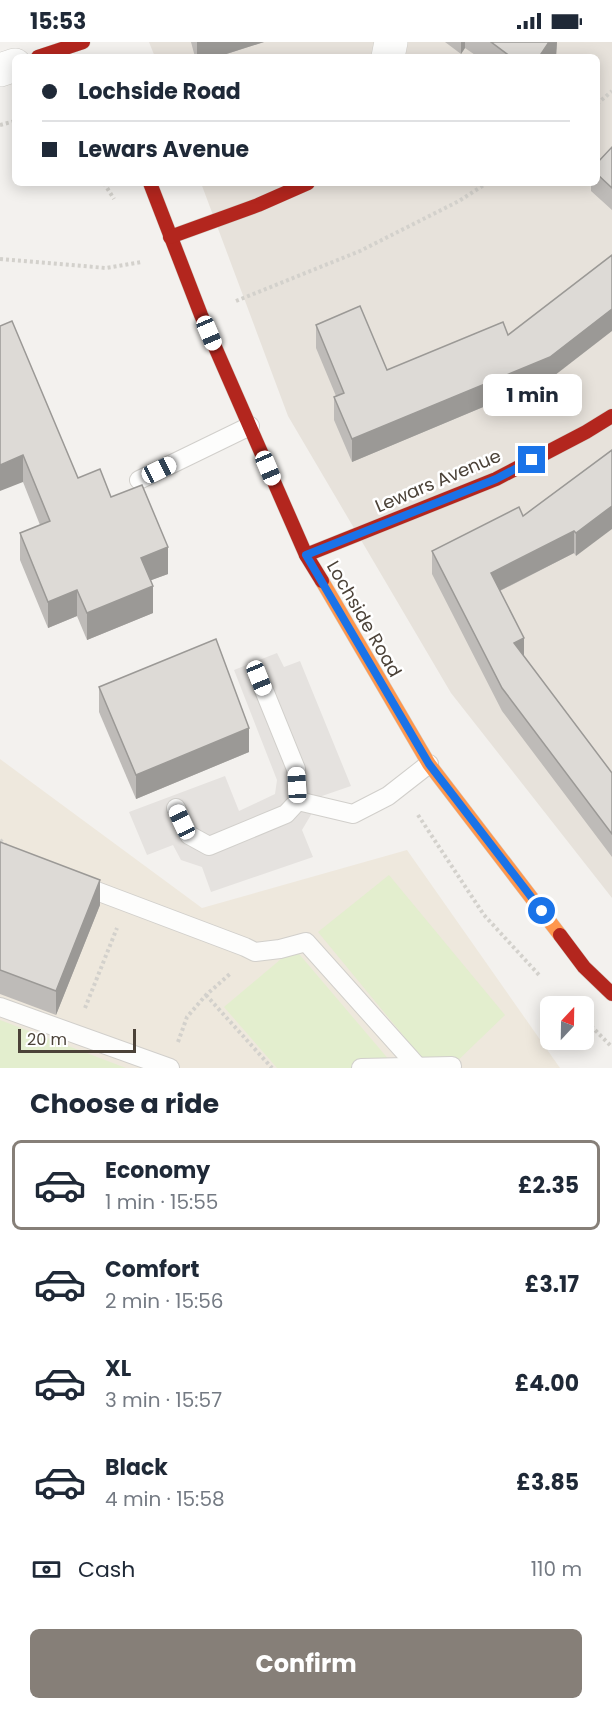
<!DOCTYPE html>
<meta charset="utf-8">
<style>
:root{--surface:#fff;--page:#f2f2f3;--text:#1f2937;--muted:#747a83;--line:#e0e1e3;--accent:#867f78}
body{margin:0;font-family:Poppins,sans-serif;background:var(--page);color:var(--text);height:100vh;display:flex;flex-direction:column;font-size:22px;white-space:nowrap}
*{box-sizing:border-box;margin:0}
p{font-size:20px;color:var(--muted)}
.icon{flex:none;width:33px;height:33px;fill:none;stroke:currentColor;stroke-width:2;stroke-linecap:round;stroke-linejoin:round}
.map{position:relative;height:1026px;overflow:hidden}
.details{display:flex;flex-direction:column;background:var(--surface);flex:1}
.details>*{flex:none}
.banner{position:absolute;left:12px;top:12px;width:588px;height:132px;border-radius:9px;box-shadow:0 3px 15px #0003;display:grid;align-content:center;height:132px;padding:0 30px;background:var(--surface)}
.needle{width:39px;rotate:22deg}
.buttons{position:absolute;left:540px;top:954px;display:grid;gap:12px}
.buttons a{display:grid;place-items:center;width:54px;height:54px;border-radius:9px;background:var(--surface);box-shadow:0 3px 15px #0003;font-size:30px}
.scale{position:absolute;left:18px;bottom:15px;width:118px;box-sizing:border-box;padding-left:6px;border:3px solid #4b4238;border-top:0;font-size:16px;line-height:21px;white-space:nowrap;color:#4b4238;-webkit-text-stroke:4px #fff;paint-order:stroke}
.end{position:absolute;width:27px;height:27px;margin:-14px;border:8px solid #1a73e8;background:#fff;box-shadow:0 0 0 3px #fff}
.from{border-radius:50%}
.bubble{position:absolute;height:42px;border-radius:9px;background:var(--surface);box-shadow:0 3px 15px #0003;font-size:20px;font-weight:700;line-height:42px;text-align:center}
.car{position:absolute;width:18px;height:36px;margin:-18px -9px;border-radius:8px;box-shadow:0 0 4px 2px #0007;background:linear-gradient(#fff 24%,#345 0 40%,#fff 0 76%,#345 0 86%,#fff 0)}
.banner b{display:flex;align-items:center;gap:21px;height:57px;font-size:22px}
.banner b+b{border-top:2px solid var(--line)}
.banner i{width:15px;height:15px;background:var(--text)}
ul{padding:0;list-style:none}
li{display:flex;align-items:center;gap:18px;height:90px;margin:0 12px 9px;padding:0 18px;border:3px solid transparent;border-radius:9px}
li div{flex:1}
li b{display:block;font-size:22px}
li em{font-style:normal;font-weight:700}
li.on{border-color:var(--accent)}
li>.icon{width:54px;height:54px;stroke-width:1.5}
h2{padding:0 30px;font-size:27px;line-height:72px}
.pay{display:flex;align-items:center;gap:15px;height:66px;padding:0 30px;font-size:22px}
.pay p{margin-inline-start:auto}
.button{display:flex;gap:12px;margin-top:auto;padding:12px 30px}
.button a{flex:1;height:69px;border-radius:9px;background:var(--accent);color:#fff;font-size:24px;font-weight:700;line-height:69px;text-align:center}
.status{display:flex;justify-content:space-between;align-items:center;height:42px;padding:0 30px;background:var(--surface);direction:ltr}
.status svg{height:16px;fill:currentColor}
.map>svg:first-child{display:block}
.residential{fill:#e7e2db}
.education{fill:#eee8dd}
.green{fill:#e3eece}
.parking{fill:#e5e2df}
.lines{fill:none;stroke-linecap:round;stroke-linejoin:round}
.lane-casing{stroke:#d1cfcb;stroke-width:20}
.street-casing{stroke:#d1cfcb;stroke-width:34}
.slow-casing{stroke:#d3cec5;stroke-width:15}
.jam-casing{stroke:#d3cec5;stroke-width:15}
.path{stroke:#d3d1cc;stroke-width:4;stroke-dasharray:3 3;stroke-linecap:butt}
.lane{stroke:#fdfdfc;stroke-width:18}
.street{stroke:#fdfdfc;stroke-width:33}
.slow{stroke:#ff974d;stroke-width:14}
.jam{stroke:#b3261e;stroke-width:14}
.wall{fill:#bebbb8}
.shaded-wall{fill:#9b9996}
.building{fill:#dddad6;stroke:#9b9996;stroke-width:1.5}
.route{stroke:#1a73e8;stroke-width:8}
.labels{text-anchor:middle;stroke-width:5;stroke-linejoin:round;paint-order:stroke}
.street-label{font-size:18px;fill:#4b4238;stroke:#fff}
</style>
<div class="status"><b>15:53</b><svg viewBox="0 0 49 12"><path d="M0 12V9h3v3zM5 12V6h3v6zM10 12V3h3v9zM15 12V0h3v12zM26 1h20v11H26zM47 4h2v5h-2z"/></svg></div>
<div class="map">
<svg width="612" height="1026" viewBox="0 0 612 1026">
<rect width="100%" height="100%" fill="#f3f1ee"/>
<path class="residential" d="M149 0H612V856L451 651 288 374 201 141H597V15H155Z"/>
<path class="education" d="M0 717 202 866 407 808 560 1026H0Z"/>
<g class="green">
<path d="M389 833 505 973 450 1026H430L318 890Z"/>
<path d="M294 906 396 1026H277L224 965Z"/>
<path d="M0 978 126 1026H0Z"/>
</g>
<path class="parking" d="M277 611 284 625 300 619 351 744 322 754 302 788 313 815 211 850 202 825 181 818 173 803 147 813 129 770 225 734 239 769 275 752 277 738 234 628Z"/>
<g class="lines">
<defs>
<g id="lane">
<path d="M139 438 250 384"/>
<path d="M298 759 353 772 388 754 429 722"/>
<path d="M176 766 189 793 209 804 286 772 298 759 296 727 259 636"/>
<path d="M78 842 245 905 255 910 280 907 306 900 418 1025"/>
<path d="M0 965 170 1026"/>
<path d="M361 1026 452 1024"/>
</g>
<g id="street">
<path d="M388 15 391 0"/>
<path d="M0 28 15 23"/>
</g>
<path id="slow" d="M322 539 429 722 560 893"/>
<g id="jam">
<path d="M38 15 83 0"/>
<path d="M150 141 201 273 306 513 322 539"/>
<path d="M170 195 258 163 308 141"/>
<path d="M306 513 496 437 586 390 612 374"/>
<path d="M560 893 584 925 612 952"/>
</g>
</defs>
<use href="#lane" class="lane-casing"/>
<use href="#street" class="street-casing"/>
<use href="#slow" class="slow-casing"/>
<use href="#jam" class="jam-casing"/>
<g class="path">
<path d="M597 62 612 49"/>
<path d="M0 83 15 79"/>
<path d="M104 141 114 157"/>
<path d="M0 217 106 226 142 220"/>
<path d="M236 259 360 209 459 159 487 141"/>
<path d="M418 773 484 873 540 934"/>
<path d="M0 798 8 805"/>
<path d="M206 953 272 1026"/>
<path d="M85 966 117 886"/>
<path d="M591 984 612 1005"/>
<path d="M178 1000 187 975 206 953 231 931"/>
</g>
<use href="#lane" class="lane"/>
<use href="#street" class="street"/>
<use href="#slow" class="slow"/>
<use href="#jam" class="jam"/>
</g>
<g class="wall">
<path d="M191 0H264L217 15H195Z"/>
<path d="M445 0H557L556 15H478L465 6 461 12Z"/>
<path d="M612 105V168L591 149V141H597V121Z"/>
<path d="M316 283 387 328 508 293 550 337 352 420 334 378V355L336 354 316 306Z"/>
<path d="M0 284 78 436 111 455 168 532 151 538 153 571 87 598 77 574 48 586 20 518V491L40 483 23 440Z"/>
<path d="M612 408 576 514 574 511 500 549 524 614 612 731V815L502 669 432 532V509L523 474Z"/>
<path d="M99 645 249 710 136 757 99 670Z"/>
<path d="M0 800 100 863 56 973 0 952Z"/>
</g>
<g class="shaded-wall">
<path d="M197 0H264L217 15H197Z"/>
<path d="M461 0H465V6L461 12Z"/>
<path d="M549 0H557L556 15H539Z"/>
<path d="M612 267V289L550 337 352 420V397Z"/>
<path d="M23 413V440L0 449V423Z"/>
<path d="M612 464V487L576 514V491Z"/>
<path d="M574 489V511L491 553V531Z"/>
<path d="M168 505V532L141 542V516Z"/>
<path d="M153 544V571L87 598V571Z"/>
<path d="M77 548V574L48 586V560Z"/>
<path d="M524 596V619L514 601Z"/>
<path d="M249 686V710L136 757V733Z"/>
<path d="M100 838V863L56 973V949Z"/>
</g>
<g class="building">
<path d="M491 0H549L539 15H511Z"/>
<path d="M612 105V146L597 132V121Z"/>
<path d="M612 213V267L550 315 352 397 334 355 344 351 316 283 360 264 387 328 503 280 508 293Z"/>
<path d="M12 279 78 436 100 427 111 455 142 443 168 505 141 516 153 544 87 571 77 548 48 560 20 491 50 479 23 413 0 423V284Z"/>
<path d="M612 408V464L576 491 574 489 491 531 524 596 514 601 612 731V792L502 646 432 509 519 465 523 474Z"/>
<path d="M216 597 249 686 136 733 99 645Z"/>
<path d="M0 800 100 838 56 949 0 928Z"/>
</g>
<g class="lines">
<path class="route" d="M532 418 496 437 306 513 429 722 542 869"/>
</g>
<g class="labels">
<g class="street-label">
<text transform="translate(438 439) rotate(-23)" y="6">Lewars Avenue</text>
<text transform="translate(364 577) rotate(60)" y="6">Lochside Road</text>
</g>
</g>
</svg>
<div class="buttons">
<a><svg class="needle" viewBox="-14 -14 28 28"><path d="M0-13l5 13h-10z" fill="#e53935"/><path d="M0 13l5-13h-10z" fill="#747a83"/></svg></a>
</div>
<div class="scale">20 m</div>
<i class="end from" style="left:542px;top:869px"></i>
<i class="end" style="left:532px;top:418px"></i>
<div class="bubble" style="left:483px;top:332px;width:99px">1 min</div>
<i class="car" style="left:209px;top:291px;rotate:157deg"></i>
<i class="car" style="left:268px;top:426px;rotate:157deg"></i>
<i class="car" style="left:159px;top:428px;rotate:64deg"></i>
<i class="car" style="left:259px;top:636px;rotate:158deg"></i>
<i class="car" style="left:297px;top:743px;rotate:357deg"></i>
<i class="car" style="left:182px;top:780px;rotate:335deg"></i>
<div class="banner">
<b><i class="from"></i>Lochside Road</b>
<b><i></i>Lewars Avenue</b>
</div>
</div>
<section class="details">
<h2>Choose a ride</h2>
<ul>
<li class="on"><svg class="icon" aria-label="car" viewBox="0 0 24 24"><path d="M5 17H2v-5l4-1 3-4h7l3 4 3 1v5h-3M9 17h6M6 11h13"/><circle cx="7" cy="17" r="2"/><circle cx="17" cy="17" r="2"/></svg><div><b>Economy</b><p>1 min · 15:55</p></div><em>£2.35</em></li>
<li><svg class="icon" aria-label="car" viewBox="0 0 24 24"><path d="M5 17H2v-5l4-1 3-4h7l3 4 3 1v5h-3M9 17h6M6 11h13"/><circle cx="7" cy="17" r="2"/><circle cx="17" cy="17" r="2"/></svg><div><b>Comfort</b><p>2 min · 15:56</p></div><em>£3.17</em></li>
<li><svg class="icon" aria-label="car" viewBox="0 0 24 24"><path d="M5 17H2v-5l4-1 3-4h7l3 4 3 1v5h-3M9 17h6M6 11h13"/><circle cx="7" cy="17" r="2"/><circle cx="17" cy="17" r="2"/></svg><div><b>XL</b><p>3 min · 15:57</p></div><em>£4.00</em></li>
<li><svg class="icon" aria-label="car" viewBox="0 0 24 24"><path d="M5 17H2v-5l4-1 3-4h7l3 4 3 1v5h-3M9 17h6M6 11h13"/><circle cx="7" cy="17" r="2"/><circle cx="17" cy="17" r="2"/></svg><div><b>Black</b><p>4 min · 15:58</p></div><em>£3.85</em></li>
</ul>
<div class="pay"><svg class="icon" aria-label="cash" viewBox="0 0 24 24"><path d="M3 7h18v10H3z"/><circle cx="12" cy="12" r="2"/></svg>Cash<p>110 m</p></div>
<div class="button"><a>Confirm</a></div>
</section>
